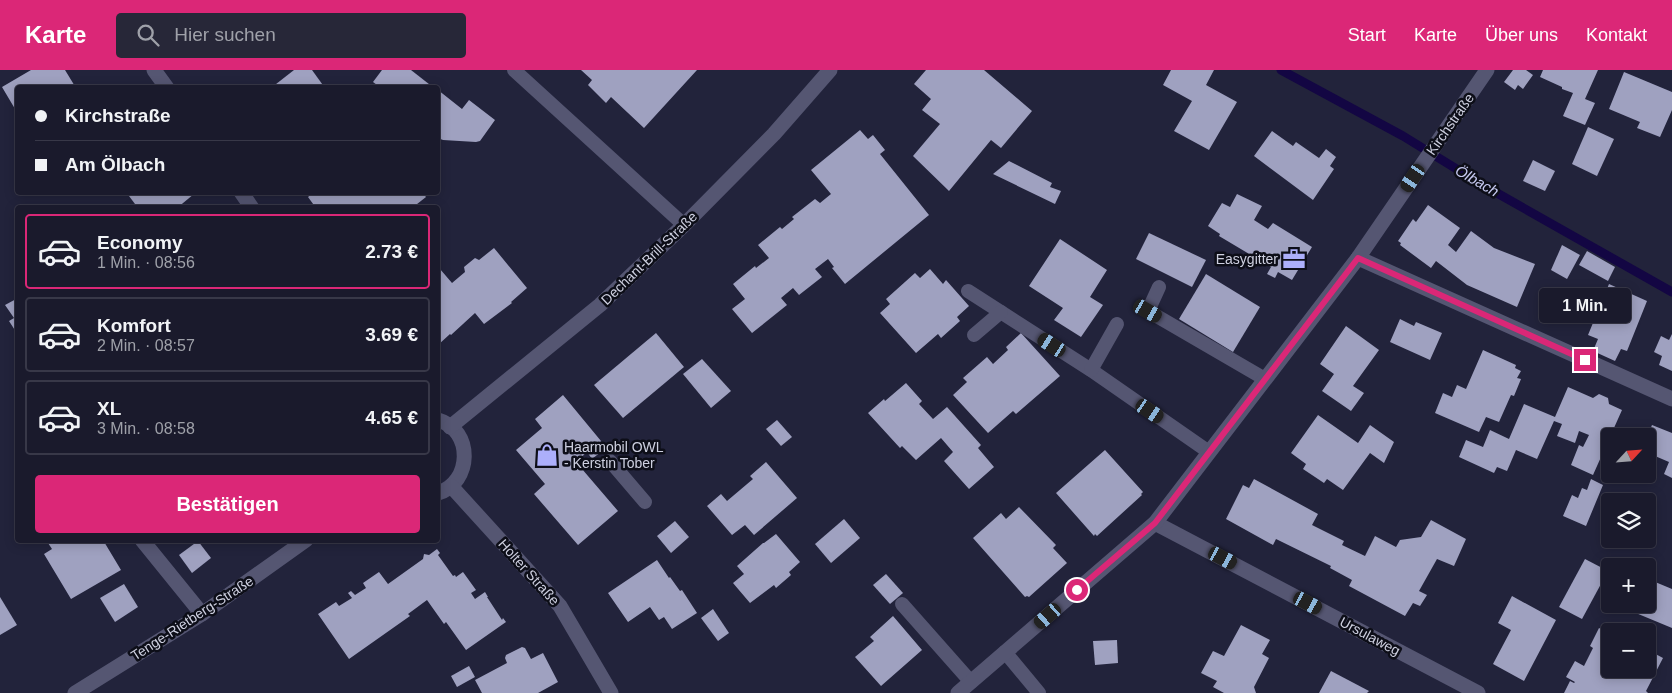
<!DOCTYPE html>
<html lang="de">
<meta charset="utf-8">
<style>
:root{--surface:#1a1a2c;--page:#272738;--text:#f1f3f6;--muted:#9fa1a9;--line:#383848;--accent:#db2777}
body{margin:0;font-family:Arial,sans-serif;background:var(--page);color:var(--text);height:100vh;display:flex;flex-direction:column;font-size:19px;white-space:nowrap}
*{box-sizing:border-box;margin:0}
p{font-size:16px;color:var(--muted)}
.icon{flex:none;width:28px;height:28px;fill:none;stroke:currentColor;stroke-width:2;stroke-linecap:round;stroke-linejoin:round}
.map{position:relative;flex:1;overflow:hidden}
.panel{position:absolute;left:15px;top:135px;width:425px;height:338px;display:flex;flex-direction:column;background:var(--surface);border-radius:5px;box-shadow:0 2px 12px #0003,0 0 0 1px var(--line)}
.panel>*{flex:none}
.guide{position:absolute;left:15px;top:15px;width:425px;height:110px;border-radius:5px;box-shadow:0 2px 12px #0003,0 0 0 1px var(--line);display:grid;align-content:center;height:110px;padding:0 20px;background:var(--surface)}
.needle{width:32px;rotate:64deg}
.tools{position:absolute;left:1601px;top:358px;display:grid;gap:10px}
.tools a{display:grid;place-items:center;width:55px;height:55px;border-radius:5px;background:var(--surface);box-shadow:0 2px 12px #0003,0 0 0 1px var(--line);font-size:25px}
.end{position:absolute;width:22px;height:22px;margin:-11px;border:6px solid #db2777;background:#fff;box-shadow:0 0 0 2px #fff}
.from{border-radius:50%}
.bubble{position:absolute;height:35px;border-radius:5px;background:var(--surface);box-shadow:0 2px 12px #0003,0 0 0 1px var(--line);font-size:16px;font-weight:600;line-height:35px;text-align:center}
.car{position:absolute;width:15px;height:30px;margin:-15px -8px;border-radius:6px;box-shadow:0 0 4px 1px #0007;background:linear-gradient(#222 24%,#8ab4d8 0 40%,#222 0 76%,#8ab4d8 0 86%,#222 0)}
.guide b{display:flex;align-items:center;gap:18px;height:48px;font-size:19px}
.guide b+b{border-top:1px solid var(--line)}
.guide i{width:12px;height:12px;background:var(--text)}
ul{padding:9px 0 0;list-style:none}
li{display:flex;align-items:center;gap:15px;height:75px;margin:0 10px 8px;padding:0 10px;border:2px solid var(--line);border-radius:5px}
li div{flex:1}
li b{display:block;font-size:19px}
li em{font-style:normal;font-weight:600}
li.on{border-color:var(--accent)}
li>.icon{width:45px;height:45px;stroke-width:1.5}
.cta{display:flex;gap:10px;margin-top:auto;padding:10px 20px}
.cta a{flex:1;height:58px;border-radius:5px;background:var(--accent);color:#fff;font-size:20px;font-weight:600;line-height:58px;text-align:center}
header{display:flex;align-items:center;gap:30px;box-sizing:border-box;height:70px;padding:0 25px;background:var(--accent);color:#fff}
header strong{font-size:24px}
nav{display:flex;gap:28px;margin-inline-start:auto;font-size:18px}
.search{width:350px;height:45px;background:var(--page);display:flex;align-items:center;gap:12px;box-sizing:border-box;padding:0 18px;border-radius:5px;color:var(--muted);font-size:19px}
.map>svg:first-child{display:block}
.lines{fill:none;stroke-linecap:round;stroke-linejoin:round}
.stream{stroke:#130643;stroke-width:9}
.building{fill:#9fa1c0}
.service{stroke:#555672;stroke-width:14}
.minor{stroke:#555672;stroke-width:15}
.tertiary{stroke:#555672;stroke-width:15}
.route{stroke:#db2777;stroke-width:6}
.labels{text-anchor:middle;stroke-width:5;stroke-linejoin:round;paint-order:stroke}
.street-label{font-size:14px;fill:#ced0e0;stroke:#0d0e18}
.poi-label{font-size:14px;fill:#ced0e0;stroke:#0d0e18;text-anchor:end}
.water-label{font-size:15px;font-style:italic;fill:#c6c9f0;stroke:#0d0e18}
</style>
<header>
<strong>Karte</strong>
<div class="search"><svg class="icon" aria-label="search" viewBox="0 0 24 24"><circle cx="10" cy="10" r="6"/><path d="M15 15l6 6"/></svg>Hier suchen</div>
<nav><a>Start</a><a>Karte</a><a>Über uns</a><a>Kontakt</a></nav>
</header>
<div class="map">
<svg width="1672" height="623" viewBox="0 0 1672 623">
<rect width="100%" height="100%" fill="#22233b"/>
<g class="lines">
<path class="stream" d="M1281 0 1403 66 1481 114 1672 222"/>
</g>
<g class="building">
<path d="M31 0H65L76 18H18V44L2 17Z"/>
<path d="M294 0H312L325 18H271Z"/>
<path d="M382 0H411L434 18H381L373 12Z"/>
<path d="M581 0H697L644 58 611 27 606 33 588 15 592 10Z"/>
<path d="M926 0H984L1032 41 1001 78 991 70 949 121 913 86 940 54 922 40 931 29 914 14Z"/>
<path d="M1171 0H1214L1206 15 1237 32 1209 80 1174 61 1192 31 1163 15Z"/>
<path d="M1513 0H1526L1533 5 1523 19 1518 15 1515 20 1504 12Z"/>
<path d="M1543 0H1598L1585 29 1595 33 1585 55 1563 46 1573 23 1562 19V17L1540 7Z"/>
<path d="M1624 2 1672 22V40L1660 67 1637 58 1640 52 1609 39Z"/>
<path d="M438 20 462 39 469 30 495 50 480 71 476 72 443 70 438 68Z"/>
<path d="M1588 57 1614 69 1597 106 1572 94Z"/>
<path d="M860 60 868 69 873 65 885 80 880 84 929 145 845 214 832 198 834 197 828 189 815 199 822 207 799 225 793 218 781 228 787 235 752 263 732 239 745 229 733 214 755 196 756 198 769 188 758 175 780 157 782 159 794 149 792 147 815 129 820 133 831 124 811 100Z"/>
<path d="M1272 61 1293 76 1296 72 1319 88 1326 79 1336 87 1330 96 1334 99 1313 130 1254 86Z"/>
<path d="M1533 90 1555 101 1545 121 1523 111Z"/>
<path d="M1009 91 1052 113 1050 117 1061 121 1055 134 993 104Z"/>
<path d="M126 122H193L194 124 177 138H138Z"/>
<path d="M314 122H422L426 127 412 138H392L390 135 387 138H316L308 127Z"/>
<path d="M1237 124 1262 136 1254 150 1268 159 1273 153 1312 177 1292 210 1278 202 1275 208 1267 204 1271 197 1219 166 1220 164 1208 156 1222 133 1230 137Z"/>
<path d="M1428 135 1460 158 1448 175 1456 182 1471 161 1494 178 1535 194 1517 237 1467 215 1436 191 1431 198 1400 175 1401 173 1398 171 1413 149 1416 152Z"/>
<path d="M1149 163 1206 190 1192 217 1136 189Z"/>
<path d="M1060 169 1107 200 1090 227 1103 235 1081 267 1054 250 1063 238 1029 216Z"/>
<path d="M1562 175 1580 185 1567 209 1551 200Z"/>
<path d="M494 178 527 218 511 232 512 233 484 254 475 243 451 265 450 264 438 275V201L440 199 452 213 465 202 464 197 475 188 479 190Z"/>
<path d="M1587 181 1615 197 1608 211 1579 195Z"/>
<path d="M930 199 943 214 946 210 969 236 957 247 960 251 941 268 938 264 916 283 880 243 890 234 886 229 915 203 920 208Z"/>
<path d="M1206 204 1260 237 1233 282 1179 249Z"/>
<path d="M1609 214 1647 231 1627 281 1621 279 1615 291 1593 281 1598 269 1588 265Z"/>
<path d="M18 228V265L9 251 14 248 5 235Z"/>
<path d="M1400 249 1414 256 1416 252 1442 263 1430 290 1390 272Z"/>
<path d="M1346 256 1379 280 1353 316 1364 323 1351 341 1322 321 1334 304 1320 294Z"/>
<path d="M656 263 684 297 623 348 594 315Z"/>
<path d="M1021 263 1060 306 1016 344 1013 341 988 363 953 325 967 312 963 308 987 287 993 294 1008 280 1006 277Z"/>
<path d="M1672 264V301L1659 295 1662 286 1654 282 1661 266 1669 270Z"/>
<path d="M1483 280 1516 295 1515 298 1521 301 1517 308 1521 309 1514 326 1511 325 1499 352 1486 347 1479 362 1435 343 1443 323 1452 327 1457 315 1466 319Z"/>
<path d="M702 289 731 321 711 338 683 304Z"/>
<path d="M906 313 922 331 919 334 933 349 947 337 981 375 978 378 994 397 969 419 944 391 953 382 941 368 916 390 902 376 900 378 868 343 884 329 885 331Z"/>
<path d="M1568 317 1593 328 1599 324 1608 328 1609 334 1622 340 1593 405 1571 395 1579 375 1583 377 1589 365 1579 361 1575 373 1557 366 1562 354 1554 351 1537 389 1516 380 1507 401 1497 397 1494 403 1459 387 1466 370 1483 377 1490 360 1509 369 1524 334 1555 347Z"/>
<path d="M563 325 601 371 597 375 602 381 592 389 587 382 576 392 618 441 578 475 534 424 545 414 516 380 542 358 535 349Z"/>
<path d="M1318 345 1358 373 1370 355 1394 372 1384 393 1370 383 1343 420 1327 409 1324 413 1303 399 1306 394 1291 383Z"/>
<path d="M777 350 792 367 781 376 766 359Z"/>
<path d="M1652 355 1672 363V408L1664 404 1669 392 1648 383V365Z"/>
<path d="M1105 380 1143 422 1141 424 1142 425 1097 466 1095 464 1094 466 1056 423Z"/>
<path d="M766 392 797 428 754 465 745 455 732 465 707 436 721 424 727 431 753 409 750 406Z"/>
<path d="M1620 404H1637L1635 410Z"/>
<path d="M1254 409 1318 444 1312 455 1344 471 1342 475 1365 486 1375 466 1396 477 1400 470 1421 467 1431 450 1466 469 1454 496 1437 489 1419 521 1427 525 1420 536 1413 533 1405 546 1349 516 1352 510 1330 498 1331 496 1276 469 1273 475 1226 449 1243 415 1249 418Z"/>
<path d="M1591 409 1603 415 1586 456 1563 446 1572 425 1578 428 1582 418 1587 420Z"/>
<path d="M1019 437 1056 475 1053 478 1067 493 1029 527 1027 526 1025 527 973 468 1001 443 1006 449Z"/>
<path d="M844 449 860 468 831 493 815 474Z"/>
<path d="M675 451 689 467 671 483 657 466Z"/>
<path d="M776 464 800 492 789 502 791 505 776 518 774 515 750 533 733 513 744 504 737 496 763 473H764Z"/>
<path d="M46 470H91L93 472 96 470H103L121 500 71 529 44 484 52 479Z"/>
<path d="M198 471 211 488 192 503 179 485Z"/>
<path d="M437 479 440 483 438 485 453 506 455 505 456 507 463 502 476 520 471 523 475 529 485 522 488 527H487L502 550 503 548 506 552 466 580 446 552 444 554 427 530 408 544 410 546 349 589 318 544 336 532 339 536 352 528 348 523 351 521 355 525 366 518 363 513 379 502 388 514 423 489 424 484 429 485Z"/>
<path d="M1585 489 1608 501 1582 549 1559 537Z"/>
<path d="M657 490 669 508 670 507 680 521 682 520 697 543 672 559 664 547 659 550 650 537 628 552 608 523Z"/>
<path d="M886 504 903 523 890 534 873 515Z"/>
<path d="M1648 509 1672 519V558L1619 536 1620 534H1648Z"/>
<path d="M124 514 138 537 115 552 100 528Z"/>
<path d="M1512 526 1556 550 1524 611 1493 594 1511 560 1498 553Z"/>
<path d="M0 527 17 555 0 565Z"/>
<path d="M713 539 729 563 718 571 701 548Z"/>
<path d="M893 546 922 580 881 616 855 587 874 571 870 567Z"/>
<path d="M1241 555 1270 570 1262 584 1269 588 1254 617 1256 623H1224L1213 617 1217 611 1201 603 1213 581 1224 586Z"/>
<path d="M1599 558 1608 563 1610 560V599H1648V580L1663 588 1646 621 1648 623H1564L1570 611 1574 613 1575 612 1566 607 1575 591 1584 596 1593 578 1590 576Z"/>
<path d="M1117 570 1118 593 1095 595 1093 571Z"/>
<path d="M522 577 525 578 531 589 543 583 558 612 538 623H482L475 610 507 593 505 588 506 585Z"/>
<path d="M469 596 475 607 457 617 451 606Z"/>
<path d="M1331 601 1369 621 1367 623H1319Z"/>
</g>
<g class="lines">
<g class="service">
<path d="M514 0 684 155"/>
<path d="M1159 217 1148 241 1265 309"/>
<path d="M968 221 1091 300 1209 382"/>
<path d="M974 265 1001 242"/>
<path d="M1091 300 1117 254"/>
<path d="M610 391 645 432"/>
<path d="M902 534 971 612"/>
<path d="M1005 582 1039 623"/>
</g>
<g class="minor">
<path d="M1358 188 1672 329"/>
<path d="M1155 453 1478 623"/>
<path d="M142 470 202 544"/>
<path d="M75 623 202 544 306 470"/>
<path d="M958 623 1155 453 1358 188 1487 0"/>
</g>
<g class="tertiary">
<path d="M154 0 167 18"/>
<path d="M241 122 252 138"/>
<path d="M438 350C474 360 472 413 438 423"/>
<path d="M450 357 600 235 684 155 774 64 830 0"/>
<path d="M451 416 560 536 611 623"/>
</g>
</g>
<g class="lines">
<path class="route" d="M1077 520 1155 453 1358 188 1585 290"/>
</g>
<defs>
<symbol id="office-bare" viewBox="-9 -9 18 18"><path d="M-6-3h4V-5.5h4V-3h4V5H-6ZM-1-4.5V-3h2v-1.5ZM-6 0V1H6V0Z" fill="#acaffb" stroke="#0d0e18" stroke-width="2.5" paint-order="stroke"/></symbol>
<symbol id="shop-bare" viewBox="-9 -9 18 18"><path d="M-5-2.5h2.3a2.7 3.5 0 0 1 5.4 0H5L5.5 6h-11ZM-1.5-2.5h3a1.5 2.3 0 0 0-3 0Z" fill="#acaffb" stroke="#0d0e18" stroke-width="2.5" paint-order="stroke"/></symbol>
</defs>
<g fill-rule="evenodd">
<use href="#office-bare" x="1278" y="173" width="32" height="32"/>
<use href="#shop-bare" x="531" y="369" width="32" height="32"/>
</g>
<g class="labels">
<g class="street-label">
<text transform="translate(1450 54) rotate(-55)" y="5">Kirchstraße</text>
<text transform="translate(649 188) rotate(-44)" y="5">Dechant-Brill-Straße</text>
<text transform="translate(529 502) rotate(48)" y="5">Holter Straße</text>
<text transform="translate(192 548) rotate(-33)" y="5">Tenge-Rietberg-Straße</text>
<text transform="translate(1370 566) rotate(28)" y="5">Ursulaweg</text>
</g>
<g class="poi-label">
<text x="1278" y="194">Easygitter</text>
<text x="564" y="382" text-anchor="start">Haarmobil OWL<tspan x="564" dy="16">- Kerstin Tober</tspan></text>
</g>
<g class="water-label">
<text transform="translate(1477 111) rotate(30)" y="5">Ölbach</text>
</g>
</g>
</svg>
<div class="tools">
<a><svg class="needle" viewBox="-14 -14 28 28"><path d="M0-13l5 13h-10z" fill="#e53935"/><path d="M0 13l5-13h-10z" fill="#9fa1a9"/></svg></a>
<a><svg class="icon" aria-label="layers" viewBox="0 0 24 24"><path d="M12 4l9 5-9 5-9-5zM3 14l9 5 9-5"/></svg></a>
<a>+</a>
<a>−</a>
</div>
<i class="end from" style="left:1077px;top:520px"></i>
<i class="end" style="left:1585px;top:290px"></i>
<div class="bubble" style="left:1539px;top:218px;width:92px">1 Min.</div>
<i class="car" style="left:1413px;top:108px;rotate:214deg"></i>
<i class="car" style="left:1148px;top:241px;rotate:120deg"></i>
<i class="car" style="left:1052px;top:275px;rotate:303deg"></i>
<i class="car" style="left:1150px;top:341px;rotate:124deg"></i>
<i class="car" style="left:1223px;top:488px;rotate:118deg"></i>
<i class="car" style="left:1308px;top:533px;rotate:118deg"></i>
<i class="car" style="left:1048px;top:546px;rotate:229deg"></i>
<div class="guide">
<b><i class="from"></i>Kirchstraße</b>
<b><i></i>Am Ölbach</b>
</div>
<section class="panel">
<ul>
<li class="on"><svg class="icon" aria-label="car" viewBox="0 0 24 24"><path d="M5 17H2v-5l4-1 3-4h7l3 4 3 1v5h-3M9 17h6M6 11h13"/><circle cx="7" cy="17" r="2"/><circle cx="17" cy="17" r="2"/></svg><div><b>Economy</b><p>1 Min. · 08:56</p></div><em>2.73 €</em></li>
<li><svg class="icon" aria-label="car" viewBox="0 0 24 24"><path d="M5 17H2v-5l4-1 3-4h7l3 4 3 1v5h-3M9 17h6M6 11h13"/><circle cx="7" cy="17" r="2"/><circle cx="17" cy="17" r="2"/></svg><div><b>Komfort</b><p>2 Min. · 08:57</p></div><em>3.69 €</em></li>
<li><svg class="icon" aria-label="car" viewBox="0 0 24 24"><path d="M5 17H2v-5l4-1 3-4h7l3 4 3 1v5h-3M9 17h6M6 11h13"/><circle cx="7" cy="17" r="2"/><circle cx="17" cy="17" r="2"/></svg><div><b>XL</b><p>3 Min. · 08:58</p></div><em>4.65 €</em></li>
</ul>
<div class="cta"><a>Bestätigen</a></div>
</section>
</div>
